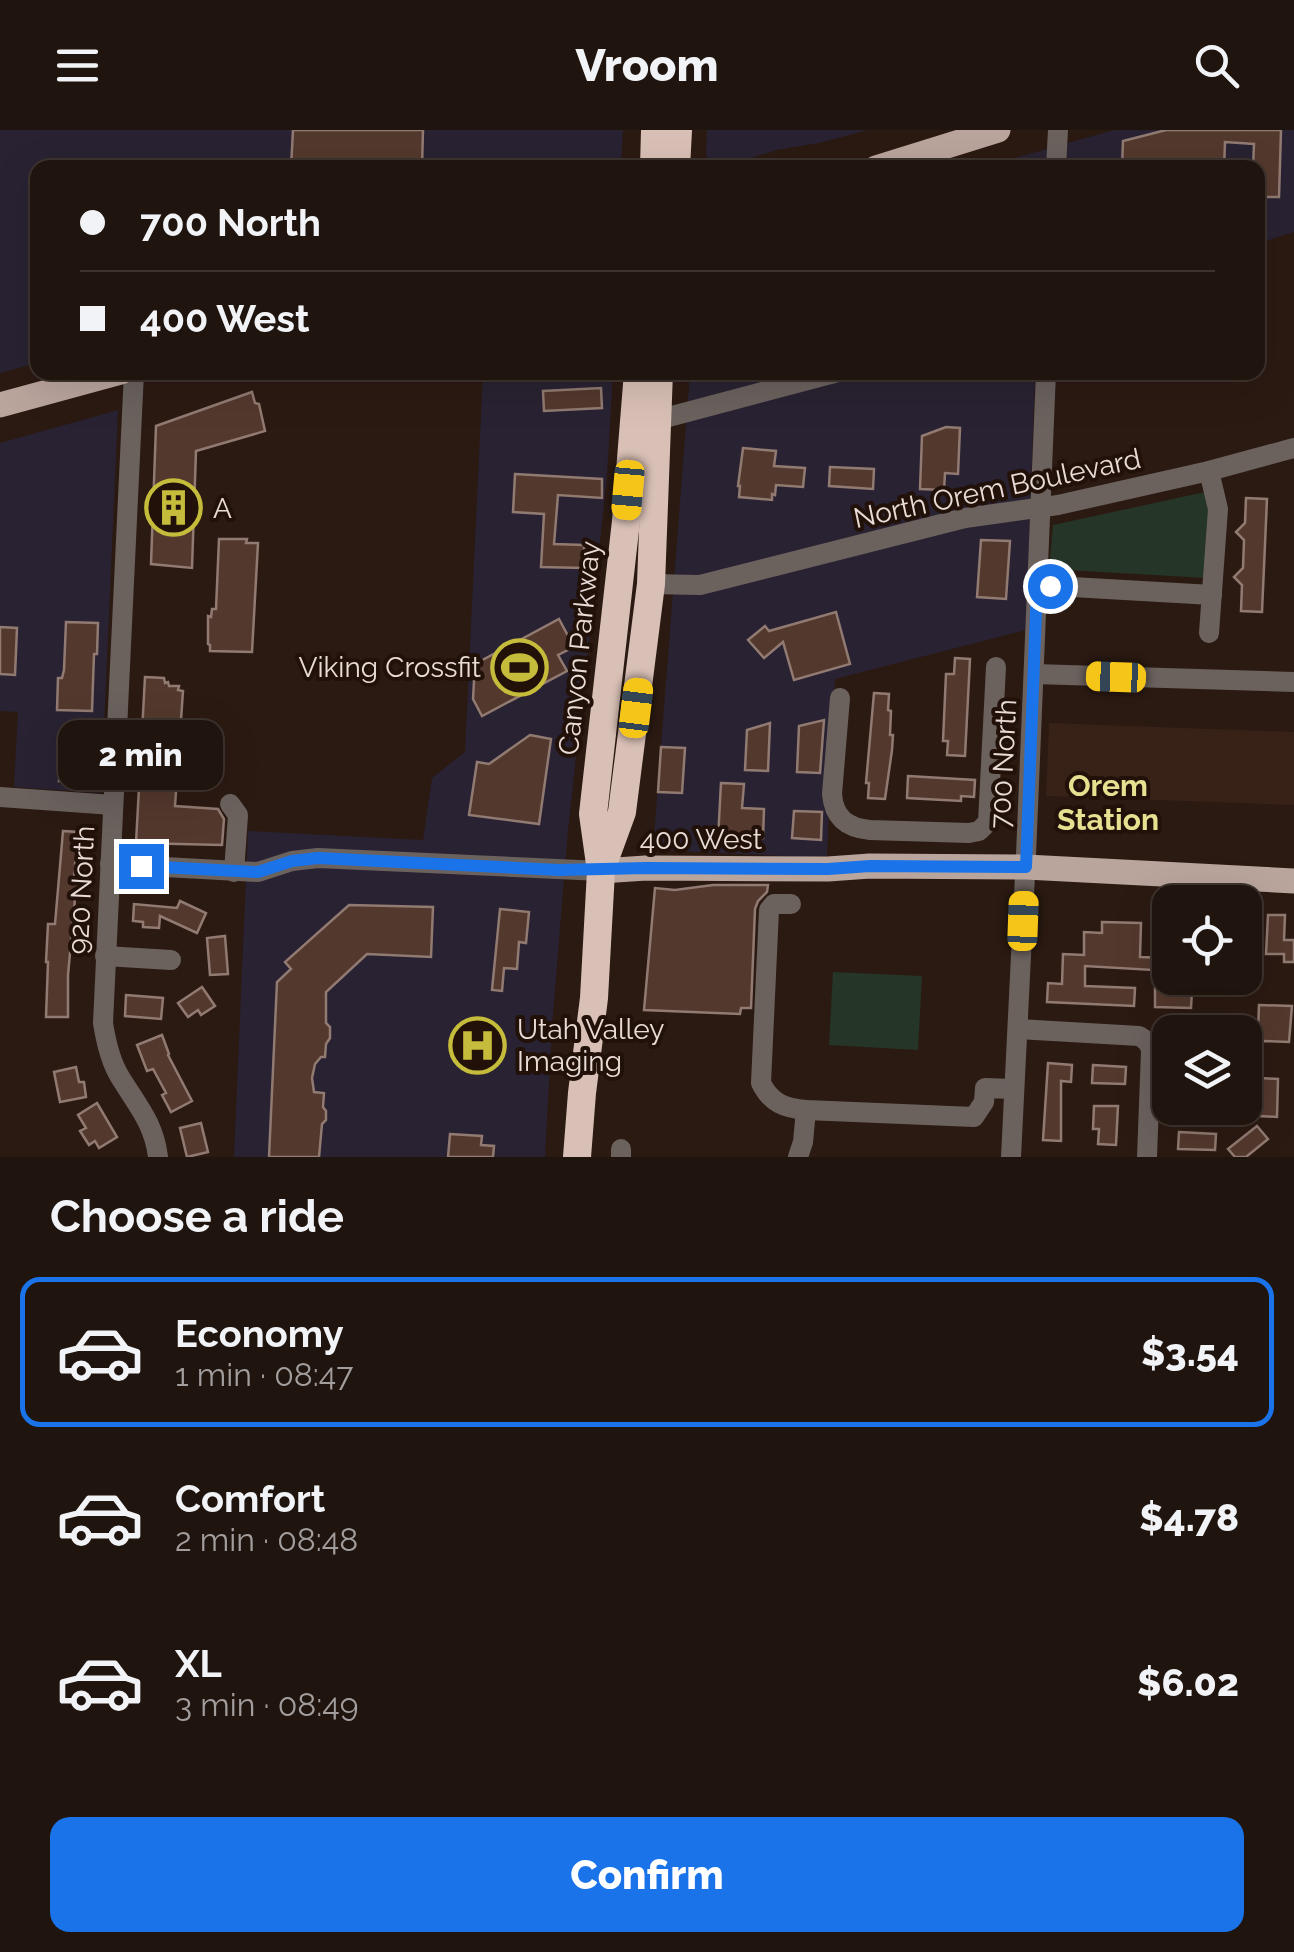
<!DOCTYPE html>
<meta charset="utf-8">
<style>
:root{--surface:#20140e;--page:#2d211c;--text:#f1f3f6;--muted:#a29e9e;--line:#3d332e;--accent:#1a73e8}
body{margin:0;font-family:Raleway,sans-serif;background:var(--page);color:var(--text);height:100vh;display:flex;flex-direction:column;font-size:38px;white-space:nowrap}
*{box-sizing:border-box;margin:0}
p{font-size:32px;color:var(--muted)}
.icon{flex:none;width:55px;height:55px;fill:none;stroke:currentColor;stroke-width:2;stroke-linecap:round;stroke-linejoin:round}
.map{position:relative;height:1027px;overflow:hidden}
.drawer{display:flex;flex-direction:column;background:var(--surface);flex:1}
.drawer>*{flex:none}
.banner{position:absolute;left:30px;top:30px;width:1235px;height:220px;border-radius:20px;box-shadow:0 10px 40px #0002,0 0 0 2px var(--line);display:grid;align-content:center;height:220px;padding:0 50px;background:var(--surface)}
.buttons{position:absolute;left:1152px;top:755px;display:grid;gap:20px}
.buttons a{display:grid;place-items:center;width:110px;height:110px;border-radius:20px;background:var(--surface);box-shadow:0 10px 40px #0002,0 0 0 2px var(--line);font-size:50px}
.end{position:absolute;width:45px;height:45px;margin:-22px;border:12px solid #1a73e8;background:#fff;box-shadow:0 0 0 5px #fff}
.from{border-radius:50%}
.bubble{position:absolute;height:70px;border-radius:20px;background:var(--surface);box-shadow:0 10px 40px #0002,0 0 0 2px var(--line);font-size:32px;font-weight:800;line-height:70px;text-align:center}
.car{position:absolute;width:30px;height:60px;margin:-30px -15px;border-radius:12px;box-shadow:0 0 8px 2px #0007;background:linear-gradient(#f5c518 24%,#345 0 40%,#f5c518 0 76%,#345 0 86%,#f5c518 0)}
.banner b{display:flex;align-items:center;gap:35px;height:95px;font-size:38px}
.banner b+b{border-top:2px solid var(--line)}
.banner i{width:25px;height:25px;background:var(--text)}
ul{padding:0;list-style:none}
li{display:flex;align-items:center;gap:30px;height:150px;margin:0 20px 15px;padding:0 30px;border:5px solid transparent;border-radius:20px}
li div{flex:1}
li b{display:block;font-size:38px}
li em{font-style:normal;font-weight:800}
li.on{border-color:var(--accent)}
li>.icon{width:90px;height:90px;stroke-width:1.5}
h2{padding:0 50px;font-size:45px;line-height:120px}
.cta{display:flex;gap:20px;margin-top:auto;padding:20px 50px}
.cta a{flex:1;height:115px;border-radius:20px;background:var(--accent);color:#fff;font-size:40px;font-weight:800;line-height:115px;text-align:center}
header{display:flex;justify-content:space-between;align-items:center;height:130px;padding:0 50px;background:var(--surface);font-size:45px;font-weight:800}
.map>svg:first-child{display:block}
.commercial{fill:#292232}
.built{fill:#382117}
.green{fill:#253528}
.building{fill:#53382d;stroke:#917a71;stroke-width:2.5}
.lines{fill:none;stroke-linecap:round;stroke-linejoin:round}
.minor{stroke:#6b625e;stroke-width:20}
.major{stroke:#baa59d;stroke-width:25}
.highway{stroke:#d9c0b6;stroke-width:28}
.route{stroke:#1a73e8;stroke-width:12}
.labels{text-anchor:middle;stroke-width:8;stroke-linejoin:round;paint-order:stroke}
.street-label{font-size:28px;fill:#e9dcd7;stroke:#211109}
.poi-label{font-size:28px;fill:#e9dcd7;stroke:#211109;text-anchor:start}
.neighbourhood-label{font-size:30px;font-weight:bold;fill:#e6e091;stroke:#211109}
</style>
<header><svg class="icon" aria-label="menu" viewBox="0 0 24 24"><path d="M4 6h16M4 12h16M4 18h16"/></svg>Vroom<svg class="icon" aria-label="search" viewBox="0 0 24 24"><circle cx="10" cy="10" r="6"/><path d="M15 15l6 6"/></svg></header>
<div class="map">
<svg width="1294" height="1027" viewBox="0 0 1294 1027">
<rect width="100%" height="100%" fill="#2b1a12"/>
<g class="commercial">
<path d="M0 0H623L621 37 38 38 37 233 0 243Z"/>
<path d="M707 0H868L819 13 777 20 723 37 711 34 706 25Z"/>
<path d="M1114 0H1294V102L1259 113 1258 135V38H980Z"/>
<path d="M483 243H613L607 347 568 700 552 896 545 1027H234L248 701 423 710 432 648 465 622Z"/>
<path d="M690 243H1035L1026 500 835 549 827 726 805 727 653 720Z"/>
<path d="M118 280 101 663 14 657 18 582 0 581V313Z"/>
</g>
<path class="built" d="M1049 593 1294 602V675L1046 666Z"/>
<g class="green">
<path d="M1205 362 1211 384 1206 448 1049 439 1053 395Z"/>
<path d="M833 842 922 846 918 920 829 915Z"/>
</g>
<g class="building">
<path d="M293 0H423L422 38H291Z"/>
<path d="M1166 0H1281L1279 67H1258V38H1253L1254 14 1225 12 1224 38H1122L1123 11Z"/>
<path d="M601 258 602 278 544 281 543 261Z"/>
<path d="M252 262 255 273 259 274 265 301 196 321 192 438 151 434 156 296Z"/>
<path d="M946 297 960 298 958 344 945 343 944 360 920 359 922 306Z"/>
<path d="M743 318 776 321 774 336 805 338 803 357 776 355 775 365 772 364V370L739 367 740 356H738Z"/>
<path d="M830 337 874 339 873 359 829 356Z"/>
<path d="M515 344 602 349V368L558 365 554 414 584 415V438L541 437 544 384 513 382Z"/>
<path d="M1246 368 1267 369 1262 482 1241 481 1242 455 1234 447 1243 438 1244 410 1236 402 1245 393Z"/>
<path d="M219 409H247L246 413H258L252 522 210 521V515L208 514V486L211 487 212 479H216Z"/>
<path d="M981 410 1010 411 1006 469 977 467Z"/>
<path d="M836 482 850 534 794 550 783 512 764 528 748 510 765 496 769 501Z"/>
<path d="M559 489 574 517 558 525 567 541 482 586 473 569 475 534Z"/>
<path d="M66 492 98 493 97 524H94L92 581 57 580 58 548H62L64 540Z"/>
<path d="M0 497 17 498 15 545 0 544Z"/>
<path d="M955 528 970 529 965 626 947 625 948 611H943L946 544H954Z"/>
<path d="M145 547 164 548 165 553 168 552 169 556H179L178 560 183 561 175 676 218 679 224 689 222 715 136 713Z"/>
<path d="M874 563 889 564 888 580 891 581 890 605H893L892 620 885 669 868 668 869 653H866Z"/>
<path d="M824 590 820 643 797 642 799 596Z"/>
<path d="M770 593 768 641 745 640 747 600Z"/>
<path d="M530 605 551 609 539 694 469 685 477 632 489 634Z"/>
<path d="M61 609 85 610 83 652 59 651Z"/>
<path d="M661 617 685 618 682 663 658 662Z"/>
<path d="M908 646 975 650 974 667 961 666V671L907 668Z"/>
<path d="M721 653 744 654 742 678 764 679 763 708 718 709Z"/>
<path d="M794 681 822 682 821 710 792 708Z"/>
<path d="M63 701 78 702 74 747H77L68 845V887H46L48 832H46L48 794H55Z"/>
<path d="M713 755H768L767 762 758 771 755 779 751 878H741L740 884 644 880 655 758 675 760Z"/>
<path d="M180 771 206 783 197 803 160 786 159 798 143 797V792L133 791 134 774 177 778Z"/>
<path d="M349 775 433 777 431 827 367 824 326 862V893L330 897V908L326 914 325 927H321L315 934 312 948 314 962 324 963 323 977 326 981V990L322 994 319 1027H269L277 852 291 839 285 832Z"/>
<path d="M500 779 529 782 526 813 519 812 517 839 504 838 502 861 492 860Z"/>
<path d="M1268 785H1285L1284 810H1294V832H1284V824H1266Z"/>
<path d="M1102 792 1141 793 1140 827 1170 828V841L1085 836V856L1135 858 1134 876 1047 872 1048 853 1062 854 1063 824 1084 825V802L1102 803Z"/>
<path d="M225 806 228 844 210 845 207 808Z"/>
<path d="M202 857 215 876 201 885 198 880 188 887 178 873Z"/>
<path d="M1155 858 1192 860 1191 878 1155 877Z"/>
<path d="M126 865 163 868 161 889 125 886Z"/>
<path d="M1259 875 1292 876 1289 912 1262 911 1245 954V897L1258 902Z"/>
<path d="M461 900 497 902 495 922 500 926 493 934 486 930 459 929Z"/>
<path d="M162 905 169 924 168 925 192 971 171 982 162 965 166 963 153 939 147 941 137 915Z"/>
<path d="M1048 933 1072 935 1071 952 1061 951V1011L1043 1010Z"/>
<path d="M1093 935 1126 937 1125 954 1092 953Z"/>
<path d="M76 937 79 952H84L86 967 60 972 54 942Z"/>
<path d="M1260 948 1278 949 1277 987 1259 986Z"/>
<path d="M97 973 117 1007 99 1018 95 1011 89 1015 80 1001 86 998 78 985Z"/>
<path d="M1094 976H1118L1116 1015 1098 1014 1099 999H1093Z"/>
<path d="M201 993 208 1022 187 1027 180 998Z"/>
<path d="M1257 996 1268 1009 1246 1027H1235L1228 1019Z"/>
<path d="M1179 1002 1216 1004 1215 1020 1178 1019Z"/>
<path d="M450 1004 482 1006 481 1015 494 1016 493 1027H448Z"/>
</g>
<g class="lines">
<g class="minor">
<path d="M1056 38 1058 0"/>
<path d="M134 242 103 893C106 912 110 931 120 947 137 975 154 993 158 1027"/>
<path d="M657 290 838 242"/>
<path d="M651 454 700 455 965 388 1058 375 1209 341 1294 318"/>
<path d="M1037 455 1212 465"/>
<path d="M1209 503 1218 379 1209 341"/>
<path d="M1034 544 1294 552"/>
<path d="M840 568 832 664C834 688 847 698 870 700L969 703 979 701 988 692 996 537"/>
<path d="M0 667 113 675"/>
<path d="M230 674 238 685 234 742"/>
<path d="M110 734 258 742 292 731 318 728 601 741"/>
<path d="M791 774H774L769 780 761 953C771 973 784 978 806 980L974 987 984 972 985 958 1014 959"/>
<path d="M105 826 171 830"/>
<path d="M1018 899 1139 906C1146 910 1150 913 1151 921L1147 1027"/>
<path d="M621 1027V1019"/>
<path d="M798 1027 803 1012 806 980"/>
<path d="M1011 1027 1026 725 1046 242"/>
</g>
<g class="major">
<path d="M876 38 998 0"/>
<path d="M0 275 121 242"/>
<path d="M601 741 646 738 828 739 870 736 1026 737 1294 751"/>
</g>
<g class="highway">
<path d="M654 38 655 0"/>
<path d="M676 38 678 0"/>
<path d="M603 734 622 682 651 454 659 242"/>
<path d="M577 1027 582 963 594 868 601 741 593 684 626 391 638 242"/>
</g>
</g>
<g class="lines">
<path class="route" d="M141 736 258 742 292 731 318 728 559 740 646 738 828 739 870 736 1026 737 1037 456H1050"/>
</g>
<defs>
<symbol id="building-ring" viewBox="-11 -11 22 22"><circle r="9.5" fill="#211109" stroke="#c6bc3c" stroke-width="1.5"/><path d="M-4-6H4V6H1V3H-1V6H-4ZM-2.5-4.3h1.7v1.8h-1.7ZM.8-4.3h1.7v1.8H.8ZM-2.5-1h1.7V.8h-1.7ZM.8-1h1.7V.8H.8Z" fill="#c6bc3c"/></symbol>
<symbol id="stadium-ring" viewBox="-11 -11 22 22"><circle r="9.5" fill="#211109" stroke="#c6bc3c" stroke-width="1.5"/><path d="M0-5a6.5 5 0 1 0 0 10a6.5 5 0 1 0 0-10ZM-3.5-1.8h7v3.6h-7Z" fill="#c6bc3c"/></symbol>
<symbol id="hospital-ring" viewBox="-11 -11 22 22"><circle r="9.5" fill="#211109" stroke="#c6bc3c" stroke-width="1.5"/><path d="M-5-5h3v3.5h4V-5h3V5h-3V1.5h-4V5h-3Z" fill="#c6bc3c"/></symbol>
</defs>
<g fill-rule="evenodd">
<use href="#building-ring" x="142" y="346" width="63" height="63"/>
<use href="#stadium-ring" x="488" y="506" width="63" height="63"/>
<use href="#hospital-ring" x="446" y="884" width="63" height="63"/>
</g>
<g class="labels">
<g class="street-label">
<text transform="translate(997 358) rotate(-12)" y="10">North Orem Boulevard</text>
<text transform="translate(579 518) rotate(-84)" y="10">Canyon Parkway</text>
<text transform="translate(1003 634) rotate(-87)" y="10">700 North</text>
<text x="701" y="719">400 West</text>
<text transform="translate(81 760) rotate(-87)" y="10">920 North</text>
</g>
<g class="poi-label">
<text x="213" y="388">A</text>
<text x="481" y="547" text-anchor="end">Viking Crossfit</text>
<text x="517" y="909">Utah Valley<tspan x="517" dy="32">Imaging</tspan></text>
</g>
<g class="neighbourhood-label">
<text x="1108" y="666">Orem<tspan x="1108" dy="34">Station</tspan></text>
</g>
</g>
</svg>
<div class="buttons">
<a><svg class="icon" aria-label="locate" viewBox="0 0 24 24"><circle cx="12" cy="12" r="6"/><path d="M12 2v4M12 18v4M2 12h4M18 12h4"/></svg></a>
<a><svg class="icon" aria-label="layers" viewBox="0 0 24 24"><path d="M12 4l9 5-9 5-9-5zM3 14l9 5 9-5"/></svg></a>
</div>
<i class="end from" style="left:1050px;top:456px"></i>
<i class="end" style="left:141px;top:736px"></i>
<div class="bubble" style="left:58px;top:590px;width:165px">2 min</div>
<i class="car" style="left:628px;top:360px;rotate:185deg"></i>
<i class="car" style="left:1116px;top:547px;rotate:272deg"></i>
<i class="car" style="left:636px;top:578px;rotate:7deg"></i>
<i class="car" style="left:1023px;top:791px;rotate:2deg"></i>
<div class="banner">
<b><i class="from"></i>700 North</b>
<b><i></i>400 West</b>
</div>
</div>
<section class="drawer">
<h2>Choose a ride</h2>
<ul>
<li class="on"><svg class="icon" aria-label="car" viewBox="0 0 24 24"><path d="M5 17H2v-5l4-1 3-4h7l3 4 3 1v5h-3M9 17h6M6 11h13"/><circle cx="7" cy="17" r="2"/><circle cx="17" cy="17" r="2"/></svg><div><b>Economy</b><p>1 min · 08:47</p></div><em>$3.54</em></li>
<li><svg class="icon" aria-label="car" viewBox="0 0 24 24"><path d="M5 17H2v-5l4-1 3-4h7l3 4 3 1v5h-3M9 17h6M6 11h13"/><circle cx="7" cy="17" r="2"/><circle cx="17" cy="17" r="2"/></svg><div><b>Comfort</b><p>2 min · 08:48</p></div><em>$4.78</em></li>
<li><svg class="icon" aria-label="car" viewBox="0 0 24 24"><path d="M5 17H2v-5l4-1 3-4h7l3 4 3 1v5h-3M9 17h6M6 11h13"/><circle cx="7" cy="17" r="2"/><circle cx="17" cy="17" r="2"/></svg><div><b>XL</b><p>3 min · 08:49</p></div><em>$6.02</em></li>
</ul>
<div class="cta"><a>Confirm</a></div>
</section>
